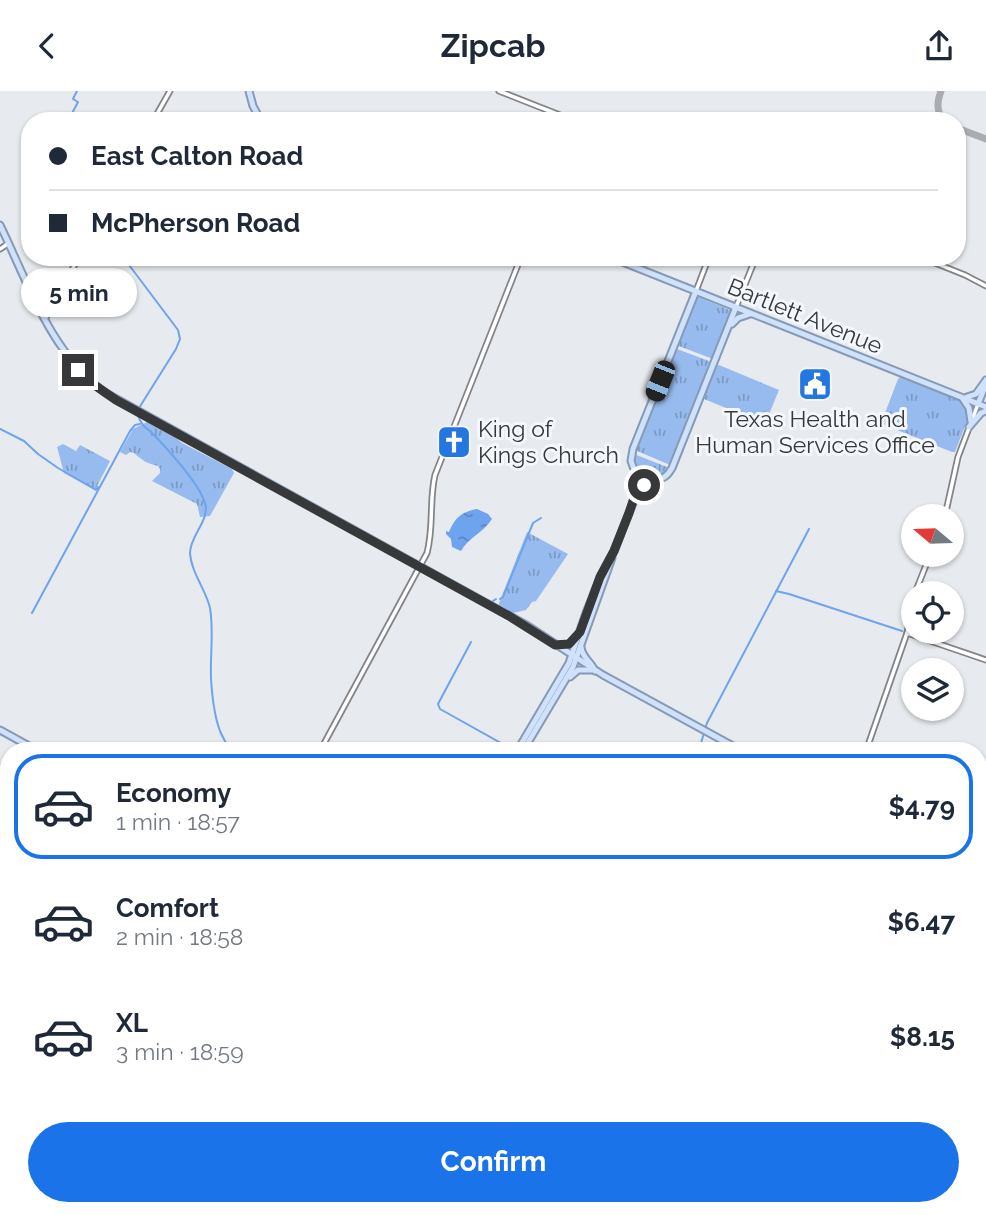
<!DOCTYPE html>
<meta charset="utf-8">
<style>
:root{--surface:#fff;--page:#f6f6f7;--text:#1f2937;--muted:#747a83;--line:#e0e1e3;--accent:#1a73e8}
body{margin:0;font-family:Raleway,sans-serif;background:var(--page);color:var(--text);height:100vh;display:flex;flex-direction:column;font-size:26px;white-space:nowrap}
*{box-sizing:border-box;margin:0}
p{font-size:23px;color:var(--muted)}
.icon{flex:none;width:38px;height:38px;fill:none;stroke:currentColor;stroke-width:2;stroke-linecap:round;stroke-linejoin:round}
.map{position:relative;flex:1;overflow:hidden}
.drawer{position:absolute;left:0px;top:651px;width:987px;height:474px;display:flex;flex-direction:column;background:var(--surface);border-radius:28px 28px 0 0;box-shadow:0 2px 5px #0004}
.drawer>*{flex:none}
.banner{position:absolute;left:21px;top:21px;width:945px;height:154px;border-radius:28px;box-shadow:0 2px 5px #0004;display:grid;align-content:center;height:154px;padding:0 28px;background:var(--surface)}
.needle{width:46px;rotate:289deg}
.fabs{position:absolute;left:901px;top:413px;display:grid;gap:14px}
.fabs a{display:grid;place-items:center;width:63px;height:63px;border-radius:50%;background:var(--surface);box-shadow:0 2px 5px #0004;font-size:35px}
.end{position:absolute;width:32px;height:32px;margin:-16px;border:9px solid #37383a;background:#fff;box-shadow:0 0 0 4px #fff}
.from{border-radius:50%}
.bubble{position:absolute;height:49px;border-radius:24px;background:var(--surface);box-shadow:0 2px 5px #0004;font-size:23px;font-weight:700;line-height:49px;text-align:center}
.car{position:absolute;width:21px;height:42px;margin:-21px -10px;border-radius:9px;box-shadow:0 0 5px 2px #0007;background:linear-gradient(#222 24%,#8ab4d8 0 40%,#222 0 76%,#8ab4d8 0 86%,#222 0)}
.banner b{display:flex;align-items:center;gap:24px;height:66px;font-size:26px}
.banner b+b{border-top:2px solid var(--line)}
.banner i{width:18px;height:18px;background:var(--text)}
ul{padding:12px 0 0;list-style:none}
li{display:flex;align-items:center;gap:21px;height:105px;margin:0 14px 10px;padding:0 14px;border:4px solid transparent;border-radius:28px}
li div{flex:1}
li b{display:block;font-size:26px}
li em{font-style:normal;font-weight:700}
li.current{border-color:var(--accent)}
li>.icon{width:63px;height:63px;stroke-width:1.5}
.primary-button{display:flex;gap:14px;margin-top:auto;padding:14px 28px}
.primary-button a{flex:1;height:80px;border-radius:42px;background:var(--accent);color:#fff;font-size:28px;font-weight:700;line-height:80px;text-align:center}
header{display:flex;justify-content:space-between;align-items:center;height:91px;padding:0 28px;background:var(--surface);font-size:32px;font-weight:700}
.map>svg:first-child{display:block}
</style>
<header><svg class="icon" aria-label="back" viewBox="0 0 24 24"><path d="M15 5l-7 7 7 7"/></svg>Zipcab<svg class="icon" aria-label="share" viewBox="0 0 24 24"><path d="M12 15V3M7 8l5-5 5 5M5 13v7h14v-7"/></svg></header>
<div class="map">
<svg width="986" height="1124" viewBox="0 0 986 1124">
<defs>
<pattern id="grass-tufts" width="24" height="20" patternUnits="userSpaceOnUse" patternTransform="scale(1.75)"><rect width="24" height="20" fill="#97bbee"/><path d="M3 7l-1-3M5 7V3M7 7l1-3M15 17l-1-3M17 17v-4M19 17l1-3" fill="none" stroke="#7c99c2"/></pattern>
<pattern id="water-ripples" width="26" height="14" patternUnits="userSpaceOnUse" patternTransform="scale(1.75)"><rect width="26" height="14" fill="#6ea3ee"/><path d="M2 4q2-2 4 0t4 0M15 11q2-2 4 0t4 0" fill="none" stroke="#5b86c2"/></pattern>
</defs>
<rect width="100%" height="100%" fill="#e7eaee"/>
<!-- grass -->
<g fill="url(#grass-tufts)">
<polygon points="696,205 732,220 713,268 676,254"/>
<polygon points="675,258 677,258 709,270 711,275 672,372 670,374 635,359"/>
<polygon points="719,274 779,299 765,333 704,308 703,306 714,276"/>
<polygon points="901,285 964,311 969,325 955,361 952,361 882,333 882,330 898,288"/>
<path d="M147,331L176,347L182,352L232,378L234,382L210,425L200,426L197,413L152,390L160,382V378L158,375C146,372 143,370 134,362L130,361L126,364L120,361L133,338Z"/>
<polygon points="63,353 76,360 80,354 110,370 95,399 64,382 57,356"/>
<path d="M634,363L667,376L669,378C651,396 632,389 634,363Z"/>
<polygon points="527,441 568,463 536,510 532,511 526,519 513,522 499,514 499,512"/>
</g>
<!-- water -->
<path fill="url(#water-ripples)" d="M477,418L488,423L492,428C484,441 468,447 461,460L452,456L451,448L446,443V440L449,441C455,427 461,421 477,418Z"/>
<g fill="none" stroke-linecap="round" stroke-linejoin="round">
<!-- stream -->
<g stroke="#6ea3ee" stroke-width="2">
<polyline points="68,30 78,11 73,8 77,0"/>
<polyline points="30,96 28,99 30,100"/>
<polyline points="123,166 178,239 180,248 176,258 139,317"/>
<path d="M138,323C140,335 149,338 157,347C170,361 200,394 205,412C210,430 190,444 190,462C191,481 206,499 210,517C214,540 210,564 211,587C212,605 214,624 220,640C223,647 227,653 229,660"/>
<polyline points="0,338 24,350 38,363 58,377 96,399 98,396"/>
<polyline points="776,500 789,503 902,540"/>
<polyline points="500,508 503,506 533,432 541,427"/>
<polyline points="493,510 496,508"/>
<polyline points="32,522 130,340 135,334 140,333"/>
<polyline points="471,551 438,613 440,618 515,660"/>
<polyline points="697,660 701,652 707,632 809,438"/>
<polyline points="0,1072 9,1076"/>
<polyline points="64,1124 66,1120"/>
<polyline points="446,1124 450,1116"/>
</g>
<!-- taxiway -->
<g stroke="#aaacb0" stroke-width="7">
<path d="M941,0C937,11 936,20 944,30"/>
<polyline points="957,37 986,48"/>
</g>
<!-- minor casing -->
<g stroke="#828489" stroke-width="7">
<g id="minor">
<polyline points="499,0 575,30"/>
<polyline points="153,30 170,0"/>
<polyline points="0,158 9,152"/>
<polyline points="920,166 965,184 986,195"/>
<polyline points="696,200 709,166"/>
<polyline points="736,216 756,166"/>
<polyline points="45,228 79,166"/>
<polyline points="945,425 958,366 978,313"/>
<polyline points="915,502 930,464"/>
<polyline points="907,542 986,569"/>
<path d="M320,660L427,462C434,436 429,409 435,384L521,166"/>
<polyline points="866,660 907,542 914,506"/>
<polyline points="978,877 986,880"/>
<polyline points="653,1116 674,1124"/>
<polyline points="69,1124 74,1116"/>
<polyline points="573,1124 576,1116"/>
<polyline points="705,1124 708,1116"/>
</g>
</g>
<!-- major casing -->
<g stroke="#869ab6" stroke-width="9">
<g id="major">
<polyline points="249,0 253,15 261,30"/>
<path d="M0,134C28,192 51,262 104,301L528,535L603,584L742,660"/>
<polyline points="610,166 986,316"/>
<polyline points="732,233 738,227 750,223"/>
<polyline points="967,306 976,303 986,289"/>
<polyline points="963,308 969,317 971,331"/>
<polyline points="978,313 986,293"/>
<polyline points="969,336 981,322 986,320"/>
<path d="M637,402C638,401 645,394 646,393C658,387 664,391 672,377L736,216"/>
<polyline points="557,554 568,554 576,546"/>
<path d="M581,556C582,567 591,570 595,580"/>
<polyline points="570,586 578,579 592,579"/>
<polyline points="0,639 38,660"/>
<polyline points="517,660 569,572 586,522 600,487 614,460 637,402 638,389 631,370 633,358 696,200"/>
<polyline points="523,660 573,576 612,467"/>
<polyline points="978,744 986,747"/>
<polyline points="978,842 986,819"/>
<polyline points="978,1097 986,1100"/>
<polyline points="256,1124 260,1116"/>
<polyline points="881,1124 883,1116"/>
</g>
</g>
<!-- minor -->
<use href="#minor" stroke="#fff" stroke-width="3.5"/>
<!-- major -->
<use href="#major" stroke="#d0e2fb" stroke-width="5"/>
</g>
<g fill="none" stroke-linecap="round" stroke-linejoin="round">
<!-- route -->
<polyline stroke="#37383a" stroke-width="9" points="78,279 96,295 116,309 509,525 555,554 569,553 580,541 600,486 614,460 629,422 640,389 644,390 644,394"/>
</g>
<!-- icons -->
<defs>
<g id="civic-square" transform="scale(1.75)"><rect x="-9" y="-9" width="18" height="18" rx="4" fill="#2476e1" stroke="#f4f7fc"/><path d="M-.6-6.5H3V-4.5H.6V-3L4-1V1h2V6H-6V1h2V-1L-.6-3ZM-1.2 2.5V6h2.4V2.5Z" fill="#fff"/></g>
<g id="church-square" transform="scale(1.75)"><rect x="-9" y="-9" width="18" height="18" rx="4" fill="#2476e1" stroke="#f4f7fc"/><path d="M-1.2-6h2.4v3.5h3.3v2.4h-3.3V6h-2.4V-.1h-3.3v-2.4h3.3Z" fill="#fff"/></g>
</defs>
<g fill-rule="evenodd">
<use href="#civic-square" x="815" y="293"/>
<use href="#church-square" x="454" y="351"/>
</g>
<g text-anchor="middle" stroke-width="6" stroke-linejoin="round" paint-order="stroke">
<!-- street labels -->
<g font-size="23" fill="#37383a" stroke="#f4f7fc">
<text transform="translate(805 225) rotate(22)" y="8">Bartlett Avenue</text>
</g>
<!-- poi labels -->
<g font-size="23" fill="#37383a" stroke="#f4f7fc">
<text x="815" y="336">Texas Health and<tspan x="815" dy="26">Human Services Office</tspan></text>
<text x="478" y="346" text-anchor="start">King of<tspan x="478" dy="26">Kings Church</tspan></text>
</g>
</g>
</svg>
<div class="fabs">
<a><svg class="needle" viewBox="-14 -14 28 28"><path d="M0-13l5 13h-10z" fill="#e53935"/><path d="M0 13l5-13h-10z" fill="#747a83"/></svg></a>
<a><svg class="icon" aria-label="locate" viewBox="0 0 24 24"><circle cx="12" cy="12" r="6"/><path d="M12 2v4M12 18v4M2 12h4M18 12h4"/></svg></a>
<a><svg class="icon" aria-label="layers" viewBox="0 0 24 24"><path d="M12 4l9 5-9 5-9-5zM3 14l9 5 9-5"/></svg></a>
</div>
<i class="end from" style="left:644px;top:394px"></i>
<i class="end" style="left:78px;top:279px"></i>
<div class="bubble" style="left:21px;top:177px;width:116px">5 min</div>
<i class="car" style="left:660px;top:290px;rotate:202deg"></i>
<div class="banner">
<b><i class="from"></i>East Calton Road</b>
<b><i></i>McPherson Road</b>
</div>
<section class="drawer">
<ul>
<li class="current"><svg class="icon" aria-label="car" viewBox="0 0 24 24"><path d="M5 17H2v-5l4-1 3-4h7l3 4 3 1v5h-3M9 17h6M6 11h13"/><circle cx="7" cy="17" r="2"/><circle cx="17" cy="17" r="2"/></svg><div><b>Economy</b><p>1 min · 18:57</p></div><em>$4.79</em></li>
<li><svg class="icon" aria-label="car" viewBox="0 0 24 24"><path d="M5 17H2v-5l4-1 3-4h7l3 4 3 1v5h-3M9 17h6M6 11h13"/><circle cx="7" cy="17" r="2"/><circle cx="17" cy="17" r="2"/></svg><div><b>Comfort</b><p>2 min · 18:58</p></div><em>$6.47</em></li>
<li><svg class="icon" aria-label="car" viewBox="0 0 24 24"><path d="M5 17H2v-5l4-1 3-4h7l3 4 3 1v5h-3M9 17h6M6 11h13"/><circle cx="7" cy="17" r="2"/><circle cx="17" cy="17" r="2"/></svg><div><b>XL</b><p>3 min · 18:59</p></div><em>$8.15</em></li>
</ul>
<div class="primary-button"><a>Confirm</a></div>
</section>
</div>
